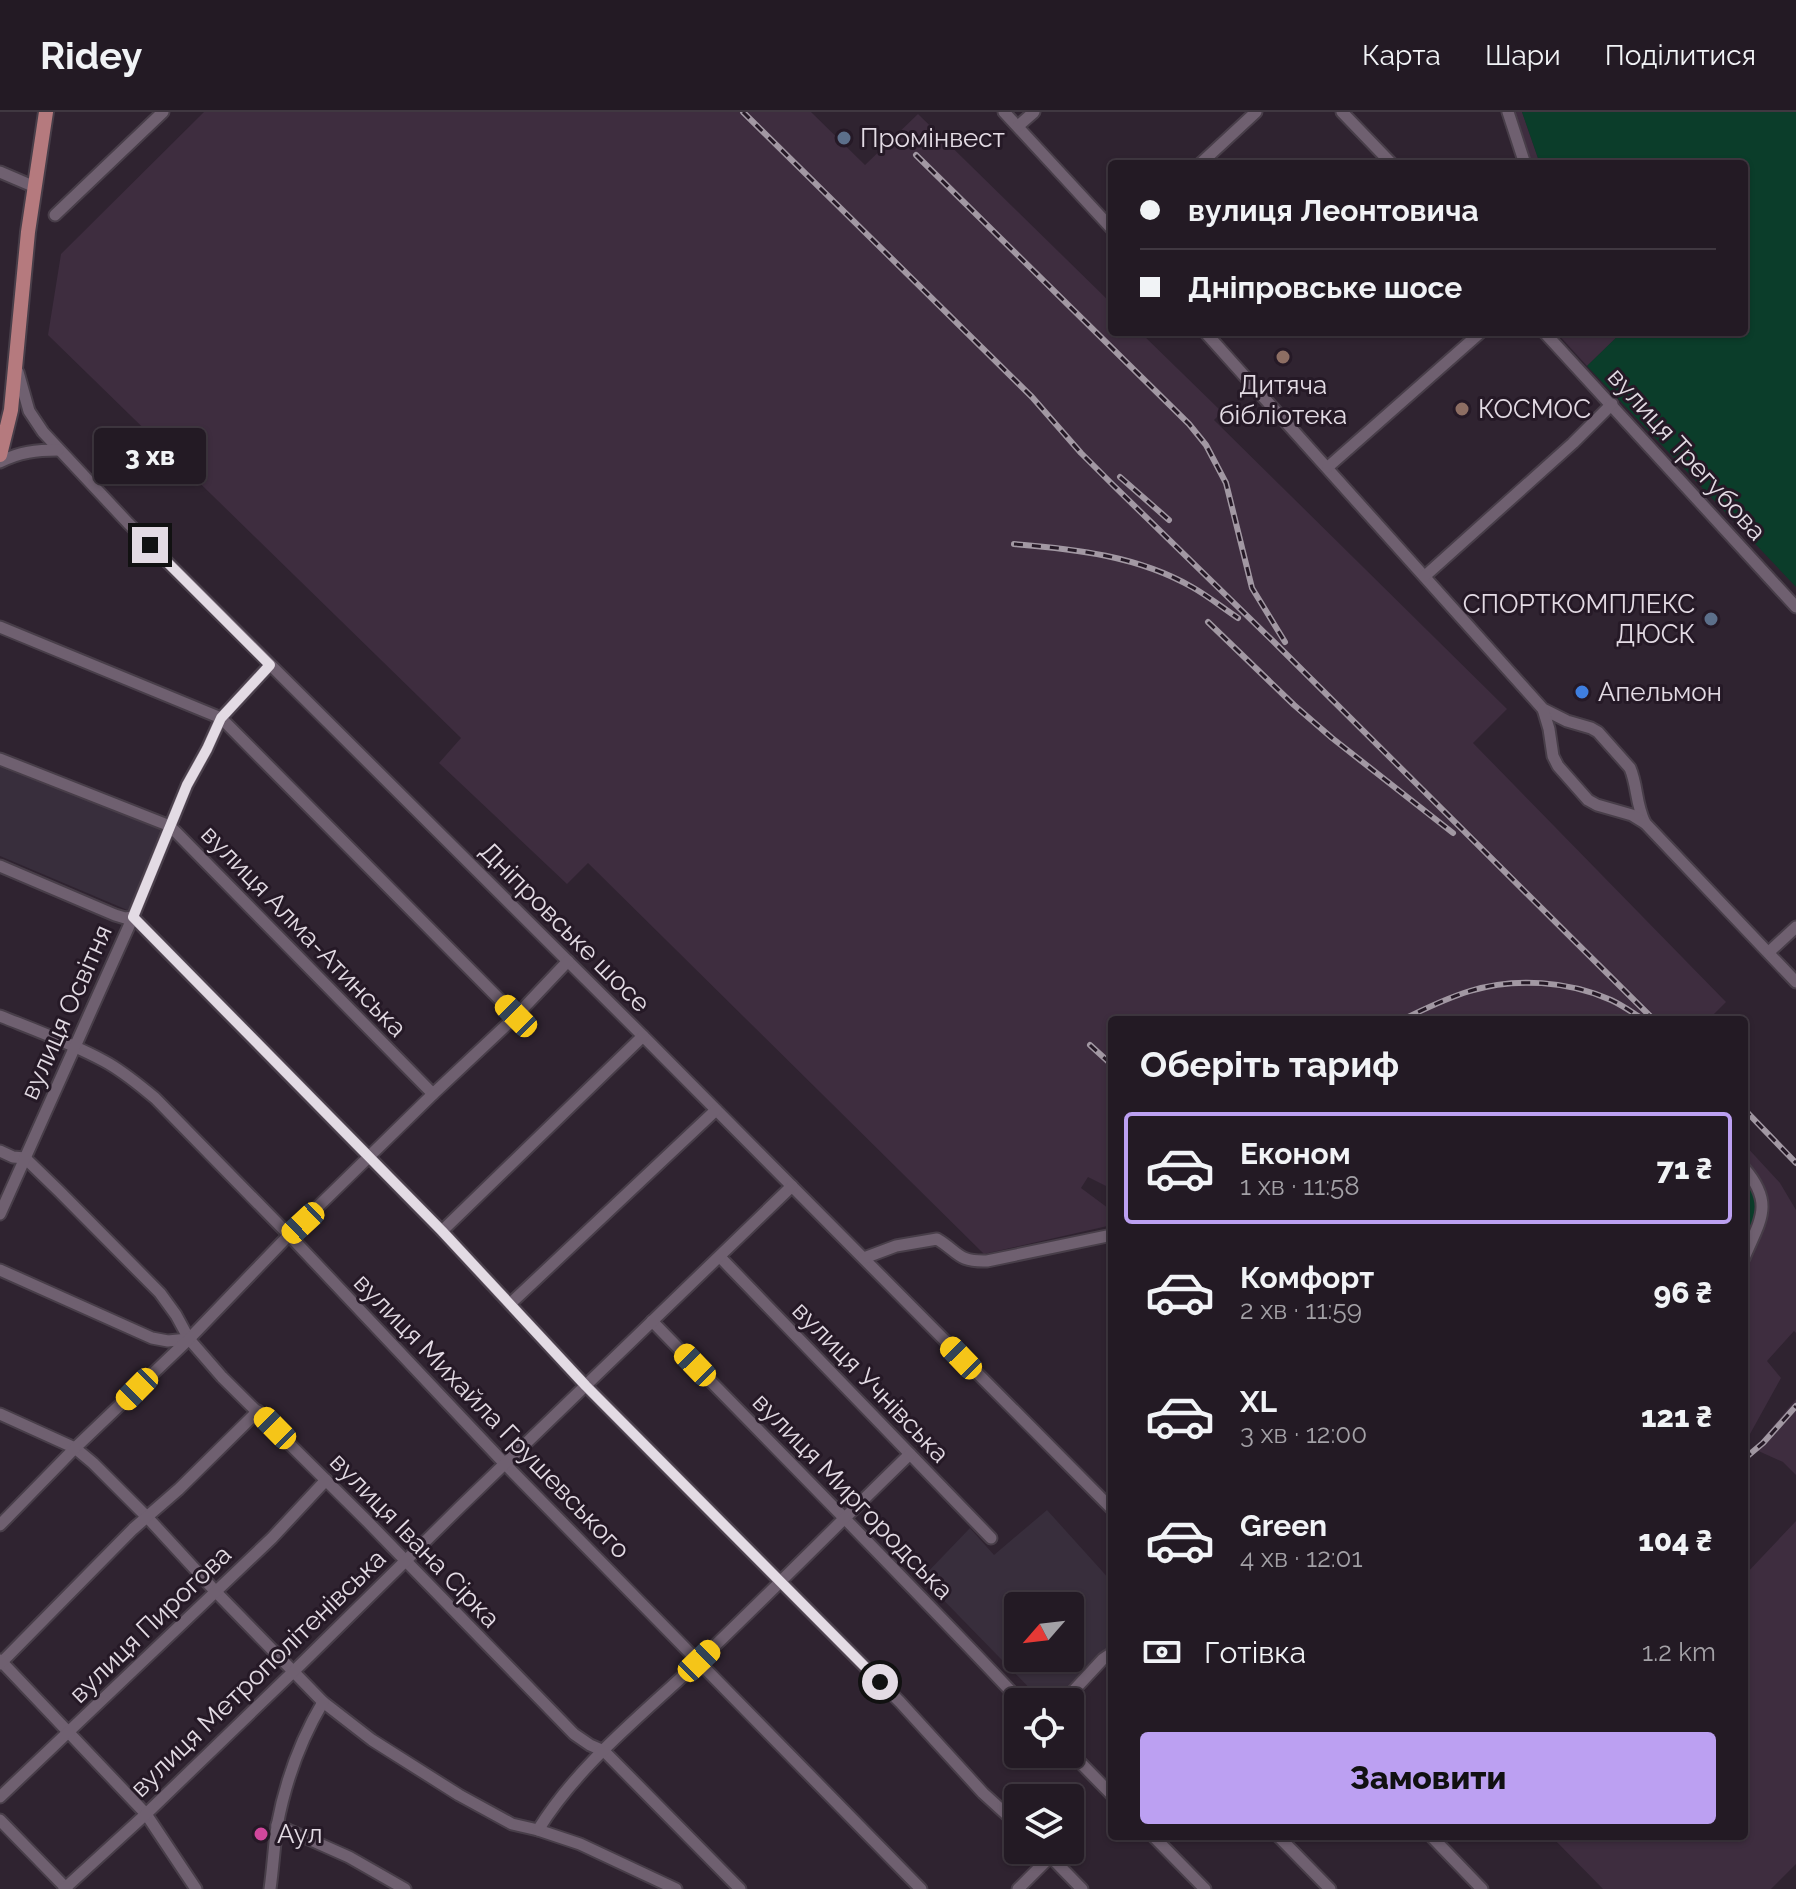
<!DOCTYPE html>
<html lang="uk">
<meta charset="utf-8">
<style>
:root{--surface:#231a24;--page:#2f2731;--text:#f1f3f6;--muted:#a3a1a6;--line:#403841;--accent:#bca0f2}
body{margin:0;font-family:Raleway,sans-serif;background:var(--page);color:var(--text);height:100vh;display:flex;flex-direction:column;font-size:30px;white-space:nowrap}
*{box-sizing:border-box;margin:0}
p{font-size:26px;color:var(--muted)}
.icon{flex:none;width:44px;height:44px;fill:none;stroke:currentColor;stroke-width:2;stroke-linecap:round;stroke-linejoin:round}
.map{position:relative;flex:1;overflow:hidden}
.side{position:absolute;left:1108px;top:904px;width:640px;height:824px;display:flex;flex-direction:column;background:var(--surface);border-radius:8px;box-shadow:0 2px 6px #0004,0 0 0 2px var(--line)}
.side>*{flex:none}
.banner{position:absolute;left:1108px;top:48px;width:640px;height:176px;border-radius:8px;box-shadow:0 2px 6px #0004,0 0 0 2px var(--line);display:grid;align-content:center;height:176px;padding:0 32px;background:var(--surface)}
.needle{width:52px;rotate:242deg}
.fabs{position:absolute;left:1004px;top:1480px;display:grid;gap:16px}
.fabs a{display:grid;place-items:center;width:80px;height:80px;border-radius:8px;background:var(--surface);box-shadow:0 2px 6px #0004,0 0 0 2px var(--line);font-size:40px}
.end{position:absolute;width:36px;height:36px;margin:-18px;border:10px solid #e3dbe4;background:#111;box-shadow:0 0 0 4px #111}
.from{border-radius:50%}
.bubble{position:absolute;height:56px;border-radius:8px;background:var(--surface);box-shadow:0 2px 6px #0004,0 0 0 2px var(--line);font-size:26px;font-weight:800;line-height:56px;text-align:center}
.car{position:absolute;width:24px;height:48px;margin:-24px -12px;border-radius:10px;box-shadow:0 0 6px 2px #0007;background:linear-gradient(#f5c518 24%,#345 0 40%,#f5c518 0 76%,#345 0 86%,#f5c518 0)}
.banner b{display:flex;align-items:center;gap:28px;height:76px;font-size:30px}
.banner b+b{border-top:2px solid var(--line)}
.banner i{width:20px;height:20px;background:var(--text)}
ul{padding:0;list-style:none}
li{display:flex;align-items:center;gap:24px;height:112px;margin:0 16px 12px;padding:0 16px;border:4px solid transparent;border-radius:8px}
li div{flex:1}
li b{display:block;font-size:30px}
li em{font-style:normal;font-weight:800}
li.current{border-color:var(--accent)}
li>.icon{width:72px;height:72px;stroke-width:1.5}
h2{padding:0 32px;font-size:36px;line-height:96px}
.pay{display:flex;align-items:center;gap:20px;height:88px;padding:0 32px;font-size:30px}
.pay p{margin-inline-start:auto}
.button{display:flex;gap:16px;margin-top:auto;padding:16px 32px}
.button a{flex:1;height:92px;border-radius:8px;background:var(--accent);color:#111;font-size:32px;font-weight:800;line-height:92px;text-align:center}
header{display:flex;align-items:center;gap:48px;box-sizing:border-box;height:112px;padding:0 40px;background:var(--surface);border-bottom:2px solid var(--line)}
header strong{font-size:38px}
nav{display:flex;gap:44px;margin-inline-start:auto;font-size:28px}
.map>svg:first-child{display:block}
</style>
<header>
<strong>Ridey</strong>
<nav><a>Карта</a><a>Шари</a><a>Поділитися</a></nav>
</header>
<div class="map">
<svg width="1796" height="1777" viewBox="0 0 1796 1777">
<rect width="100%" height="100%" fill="#2f2330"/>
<!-- built -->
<g fill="#3e2d3f">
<polygon points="204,0 811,0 865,53 918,2 1112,192 1112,220 1140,220 1222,300 1214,308 1507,597 1473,631 1726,890 1708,908 1112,908 1112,1077 1088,1065 1081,1076 1112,1099 1112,1113 984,1142 588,751 567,772 439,651 461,626 48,223 61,142"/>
<polygon points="1510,0 1522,0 1540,52 1528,52"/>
<polygon points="1556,220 1622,220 1587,254"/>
<polygon points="1744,1032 1780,1071 1796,1098 1796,1221 1794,1219 1767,1249 1781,1266 1745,1331 1744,1099 1747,1103 1751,1119 1754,1077 1744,1066"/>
<polygon points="1796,1287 1796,1363 1783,1350 1754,1337"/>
<polygon points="1796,1409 1796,1752 1771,1777 1603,1777 1551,1724 1744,1724 1744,1464"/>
</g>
<!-- education -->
<g fill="#382e3c" fill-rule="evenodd">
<polygon points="0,651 164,718 132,800 0,744"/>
<path d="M1047,1398L1112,1470V1534L1058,1590H1043L922,1466L970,1416L994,1443ZM1018,1494H1070V1546H1018Z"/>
</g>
<!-- green -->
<g fill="#0b3d2a">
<polygon points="1522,0 1796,0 1796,475 1587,254 1622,220 1744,220 1744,52 1540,52"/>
<path d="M1744,1066C1761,1086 1757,1097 1752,1121L1747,1103L1744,1099Z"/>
</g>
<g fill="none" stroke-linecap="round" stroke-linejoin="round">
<!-- minor casing -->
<g stroke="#483e49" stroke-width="15">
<g id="minor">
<polyline points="1004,0 1112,117"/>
<polyline points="1342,0 1392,52"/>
<polyline points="1508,0 1525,52"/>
<polyline points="1018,14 1034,0"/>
<polyline points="1200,52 1256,0"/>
<polyline points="0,60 35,75"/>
<polyline points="55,103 163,0"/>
<path d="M1205,220L1543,597L1567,609L1591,616L1598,620L1630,656C1638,675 1635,690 1645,711"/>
<polyline points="1544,220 1796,495"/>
<polyline points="18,260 29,299 43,320 128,411 643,924 1112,1397"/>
<path d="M0,350C19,340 37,338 58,338"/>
<polyline points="1328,355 1481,220"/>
<polyline points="1425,464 1573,331 1612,292"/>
<polyline points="0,515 221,606 516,904"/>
<polyline points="1543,597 1549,617 1553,644 1558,654 1588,688 1597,693 1632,703 1645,711 1796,870"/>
<polyline points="0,647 170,714 433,982"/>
<polyline points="0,754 115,803 125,806 133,805 442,1119 586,1274 900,1590 983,1681 1018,1713"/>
<polyline points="1769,840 1796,815"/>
<path d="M0,904C35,918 71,931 104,949C123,959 139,973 155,986L289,1123L505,1352L921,1777"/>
<polyline points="0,1039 13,1045 25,1046 59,1079 160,1181 176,1203 189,1227 222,1265 366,1408 574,1622 590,1633 604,1639 740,1777"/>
<path d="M1744,1056C1775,1092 1760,1108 1744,1146"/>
<polyline points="0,1102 133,805 187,673 207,637 221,606 270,553"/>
<polyline points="442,1119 643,924"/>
<polyline points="720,1145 991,1426"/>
<path d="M864,1146L896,1134L937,1127C959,1140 957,1150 987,1149L1112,1123"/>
<polyline points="0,1158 152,1226 168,1229 188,1227"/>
<polyline points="510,1192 716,998"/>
<path d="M652,1209C775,1336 900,1461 1021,1590"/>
<polyline points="0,1302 75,1336 93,1351 148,1406 216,1480 323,1590 372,1628 459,1683 512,1712 538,1718 580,1732 676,1777"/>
<polyline points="0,1413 75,1336 189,1227 289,1123 433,982 516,904 568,849"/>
<polyline points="0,1548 146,1702 196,1777"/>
<polyline points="0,1552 133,1417 179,1377 258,1299"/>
<polyline points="1063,1590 1103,1547 1112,1541"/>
<polyline points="1070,1640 1112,1683"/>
<polyline points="0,1685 272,1426 326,1368"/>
<polyline points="0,1708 67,1777"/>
<polyline points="277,1713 349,1745 405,1777"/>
<path d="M538,1718C578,1653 642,1603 697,1551C769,1482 839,1411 910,1342"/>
<polyline points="1153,1724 1205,1777"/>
<polyline points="1278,1724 1330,1777"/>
<polyline points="1431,1724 1482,1777"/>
<polyline points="1044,1738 1082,1777"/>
<polyline points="64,1777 146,1702 293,1560 459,1396 792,1074"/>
<path d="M270,1777C273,1756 274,1735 277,1714C285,1671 301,1627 323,1590"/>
<polyline points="1018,1777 1051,1744"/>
</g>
</g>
<!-- major casing -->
<g stroke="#483e49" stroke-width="18">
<polyline id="major" points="0,343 11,298 28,120 46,0"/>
</g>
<!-- minor -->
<use href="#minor" stroke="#6f6070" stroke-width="11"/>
<!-- major -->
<use href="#major" stroke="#b57a7e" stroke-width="14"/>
<!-- rail casing -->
<g stroke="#a298a3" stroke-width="6">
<g id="rail">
<polyline points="743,0 1032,285 1081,341 1112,372 1277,533 1654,908"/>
<polyline points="916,43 1189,312 1206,333 1226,371 1252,476 1285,530"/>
<polyline points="1120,365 1169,408"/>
<path d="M1014,432C1075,437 1138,444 1192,475C1208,484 1223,496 1238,506"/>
<polyline points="1208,510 1294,593 1332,626 1453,721"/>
<path d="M1402,908C1424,897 1447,886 1470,879C1515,865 1569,869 1611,888C1622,893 1633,901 1643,907"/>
<polyline points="1090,933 1112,953"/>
<polyline points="1744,997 1796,1051"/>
<polyline points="1744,1347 1763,1331 1796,1294"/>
</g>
</g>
<!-- rail -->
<use href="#rail" stroke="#251926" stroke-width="3" stroke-dasharray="9" stroke-linecap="butt"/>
</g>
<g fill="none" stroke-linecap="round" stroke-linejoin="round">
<!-- route -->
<polyline stroke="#e3dbe4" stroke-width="10" points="150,433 270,553 221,606 207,637 187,673 133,805 442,1119 586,1274 880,1570"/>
</g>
<!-- markers -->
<g fill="#5c6f8a" stroke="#251926" stroke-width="3">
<circle cx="844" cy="26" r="8"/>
<circle cx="1711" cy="507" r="8"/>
</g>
<g fill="#8d6e63" stroke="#251926" stroke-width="3">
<circle cx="1283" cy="245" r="8"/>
<circle cx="1462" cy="297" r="8"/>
</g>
<circle fill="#3f7fe0" stroke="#251926" stroke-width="3" cx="1582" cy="580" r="8"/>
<circle fill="#d1479c" stroke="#251926" stroke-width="3" cx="261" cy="1722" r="8"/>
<g text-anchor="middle" stroke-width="6" stroke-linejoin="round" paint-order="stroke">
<!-- poi labels -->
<g font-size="26" fill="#e3dbe4" stroke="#251926" text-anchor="start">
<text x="860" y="35">Промінвест</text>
<text x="1283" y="282" text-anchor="middle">Дитяча<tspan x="1283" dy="30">бібліотека</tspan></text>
<text x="1478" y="306">КОСМОС</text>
<text x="1695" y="501" text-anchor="end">СПОРТКОМПЛЕКС<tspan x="1695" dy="30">ДЮСК</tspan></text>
<text x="1598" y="589">Апельмон</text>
<text x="277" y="1731">Аул</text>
</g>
<!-- street labels -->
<g font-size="26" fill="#e3dbe4" stroke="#251926">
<text transform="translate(1687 342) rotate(48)" y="9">вулиця Трегубова</text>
<text transform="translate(565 815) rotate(45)" y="9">Дніпровське шосе</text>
<text transform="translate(304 819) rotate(46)" y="9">вулиця Алма-Атинська</text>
<text transform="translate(66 900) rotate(-66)" y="9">вулиця Освітня</text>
<text transform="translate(871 1270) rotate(46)" y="9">вулиця Учнівська</text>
<text transform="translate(492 1304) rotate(46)" y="9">вулиця Михайла Грушевського</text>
<text transform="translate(853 1384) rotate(46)" y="9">вулиця Миргородська</text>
<text transform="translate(415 1428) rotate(46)" y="9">вулиця Івана Сірка</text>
<text transform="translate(150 1512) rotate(-44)" y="9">вулиця Пирогова</text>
<text transform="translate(258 1561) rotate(-44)" y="9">вулиця Метрополітенівська</text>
</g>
</g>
</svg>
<div class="fabs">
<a><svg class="needle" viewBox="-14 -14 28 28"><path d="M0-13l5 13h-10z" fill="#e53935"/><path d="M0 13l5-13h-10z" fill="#a3a1a6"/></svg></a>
<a><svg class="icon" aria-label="locate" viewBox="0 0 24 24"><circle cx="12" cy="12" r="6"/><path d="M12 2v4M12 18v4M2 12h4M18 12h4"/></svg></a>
<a><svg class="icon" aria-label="layers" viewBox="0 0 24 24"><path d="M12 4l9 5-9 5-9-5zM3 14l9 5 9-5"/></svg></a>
</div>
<i class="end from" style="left:880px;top:1570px"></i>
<i class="end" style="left:150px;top:433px"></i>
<div class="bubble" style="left:94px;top:316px;width:112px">3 хв</div>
<i class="car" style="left:516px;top:904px;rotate:315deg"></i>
<i class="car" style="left:303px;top:1111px;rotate:227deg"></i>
<i class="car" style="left:961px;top:1246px;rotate:316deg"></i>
<i class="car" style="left:695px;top:1253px;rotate:316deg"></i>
<i class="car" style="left:137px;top:1277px;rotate:225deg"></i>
<i class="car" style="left:275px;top:1316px;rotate:315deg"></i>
<i class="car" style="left:699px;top:1549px;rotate:46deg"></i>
<div class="banner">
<b><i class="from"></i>вулиця Леонтовича</b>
<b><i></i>Дніпровське шосе</b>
</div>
<section class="side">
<h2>Оберіть тариф</h2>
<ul>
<li class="current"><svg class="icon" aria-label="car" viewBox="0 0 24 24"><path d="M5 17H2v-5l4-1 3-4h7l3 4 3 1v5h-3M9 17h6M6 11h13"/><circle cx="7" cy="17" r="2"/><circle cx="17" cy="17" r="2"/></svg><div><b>Економ</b><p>1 хв · 11:58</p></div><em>71 ₴</em></li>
<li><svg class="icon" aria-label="car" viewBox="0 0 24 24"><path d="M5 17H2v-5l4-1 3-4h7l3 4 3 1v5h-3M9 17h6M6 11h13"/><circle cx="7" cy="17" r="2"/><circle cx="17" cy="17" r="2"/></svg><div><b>Комфорт</b><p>2 хв · 11:59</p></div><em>96 ₴</em></li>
<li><svg class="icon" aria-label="car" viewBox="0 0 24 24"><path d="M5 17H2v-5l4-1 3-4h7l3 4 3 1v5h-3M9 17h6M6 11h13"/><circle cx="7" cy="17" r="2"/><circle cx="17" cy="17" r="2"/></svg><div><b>XL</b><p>3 хв · 12:00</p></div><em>121 ₴</em></li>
<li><svg class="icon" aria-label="car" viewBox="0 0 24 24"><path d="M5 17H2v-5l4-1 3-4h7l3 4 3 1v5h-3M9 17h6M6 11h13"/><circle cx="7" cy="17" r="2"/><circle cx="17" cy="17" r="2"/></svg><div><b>Green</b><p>4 хв · 12:01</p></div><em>104 ₴</em></li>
</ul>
<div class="pay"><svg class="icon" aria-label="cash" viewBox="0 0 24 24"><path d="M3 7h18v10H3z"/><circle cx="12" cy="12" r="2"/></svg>Готівка<p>1.2 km</p></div>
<div class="button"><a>Замовити</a></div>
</section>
</div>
